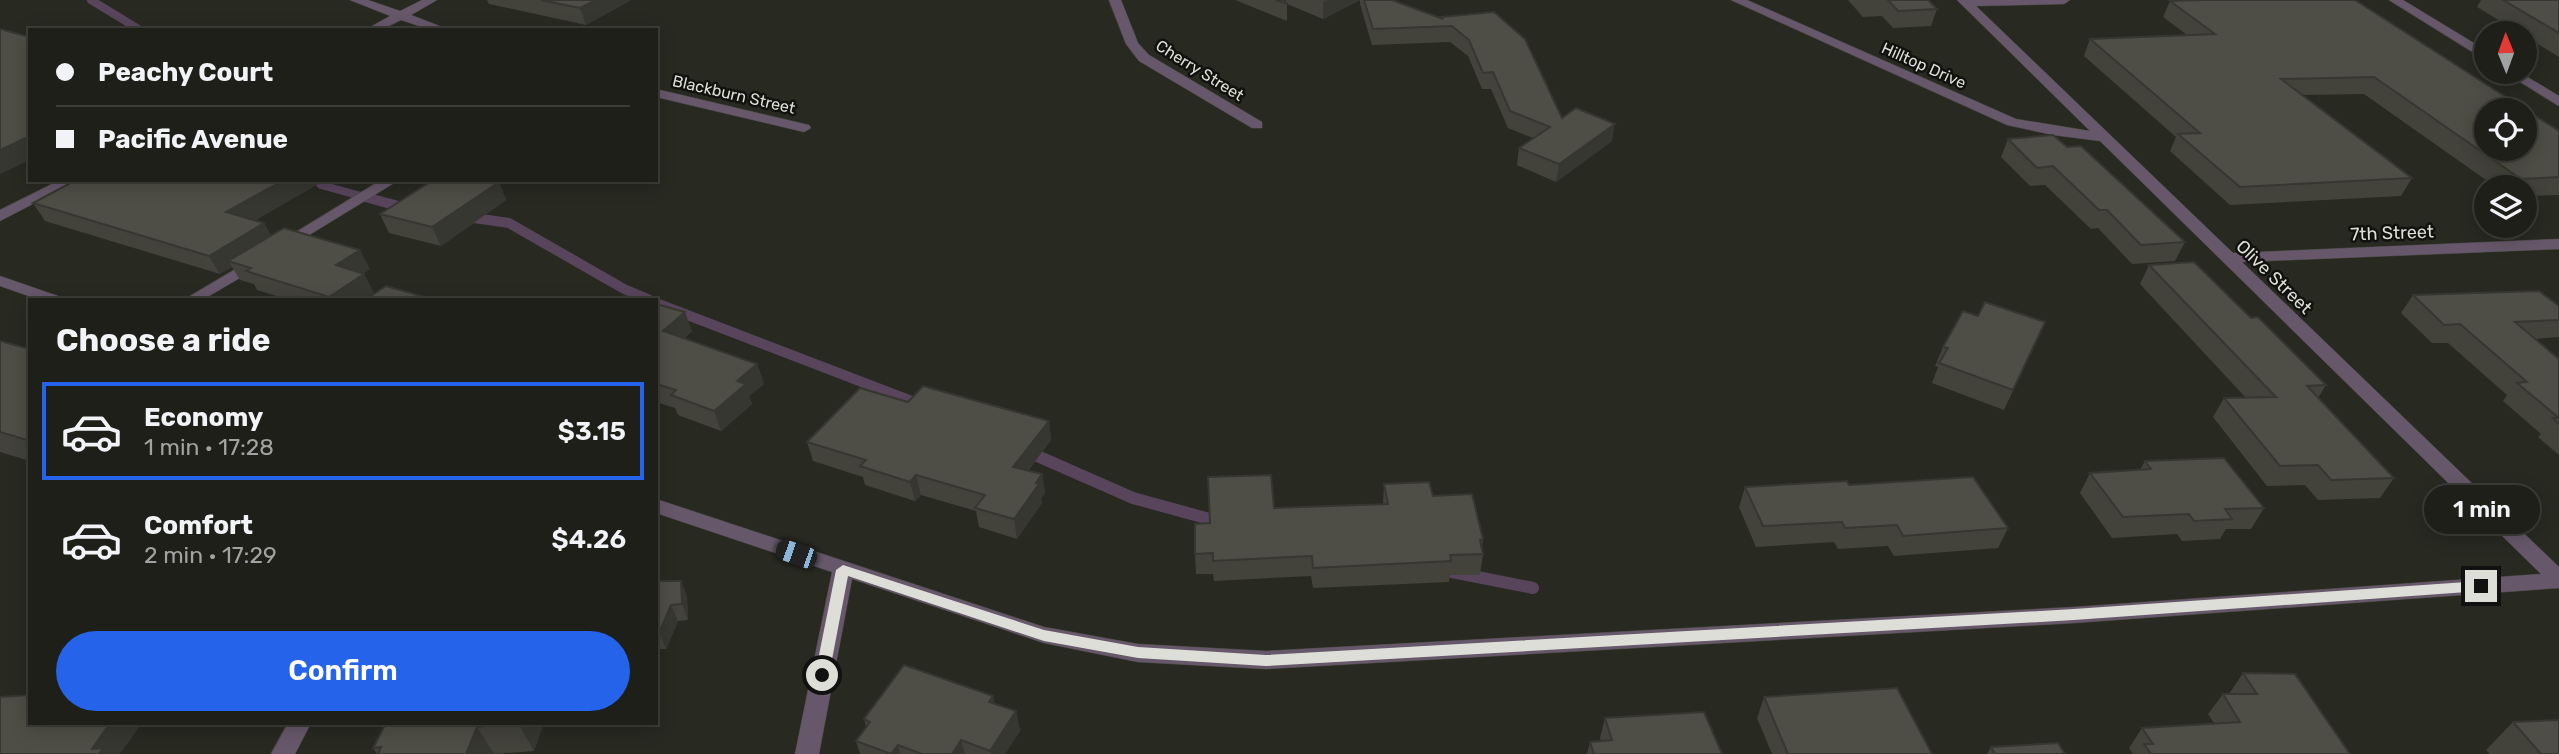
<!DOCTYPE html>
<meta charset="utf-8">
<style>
:root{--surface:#1e1f19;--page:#262722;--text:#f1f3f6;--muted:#a1a2a2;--line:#3c3d38;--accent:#2563eb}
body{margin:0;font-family:Rubik,sans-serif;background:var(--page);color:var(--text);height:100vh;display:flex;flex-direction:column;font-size:26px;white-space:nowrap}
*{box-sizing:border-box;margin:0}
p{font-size:23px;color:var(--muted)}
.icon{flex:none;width:38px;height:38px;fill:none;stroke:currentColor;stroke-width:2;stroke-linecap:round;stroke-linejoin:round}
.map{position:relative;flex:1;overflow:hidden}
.panel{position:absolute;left:28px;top:298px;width:630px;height:427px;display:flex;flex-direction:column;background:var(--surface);border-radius:0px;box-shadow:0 4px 18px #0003,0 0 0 2px var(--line)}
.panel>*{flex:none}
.top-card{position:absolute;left:28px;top:28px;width:630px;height:154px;border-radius:0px;box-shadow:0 4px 18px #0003,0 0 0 2px var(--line);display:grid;align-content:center;height:154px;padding:0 28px;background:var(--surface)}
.needle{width:46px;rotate:359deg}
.controls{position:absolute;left:2474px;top:21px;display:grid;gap:14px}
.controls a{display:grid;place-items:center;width:63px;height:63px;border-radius:50%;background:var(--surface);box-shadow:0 4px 18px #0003,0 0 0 2px var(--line);font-size:35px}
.end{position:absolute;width:32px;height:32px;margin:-16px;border:9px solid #deded9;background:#111;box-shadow:0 0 0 4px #111}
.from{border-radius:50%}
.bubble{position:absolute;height:49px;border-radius:24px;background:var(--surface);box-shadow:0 4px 18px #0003,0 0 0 2px var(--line);font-size:23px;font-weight:600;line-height:49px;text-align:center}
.car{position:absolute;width:21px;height:42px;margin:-21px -10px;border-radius:9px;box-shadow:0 0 5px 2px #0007;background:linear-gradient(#222 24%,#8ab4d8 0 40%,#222 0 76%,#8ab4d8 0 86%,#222 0)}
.top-card b{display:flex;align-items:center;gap:24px;height:66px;font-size:26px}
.top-card b+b{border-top:2px solid var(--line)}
.top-card i{width:18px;height:18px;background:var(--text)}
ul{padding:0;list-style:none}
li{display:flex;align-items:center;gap:21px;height:98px;margin:0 14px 10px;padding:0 14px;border:4px solid transparent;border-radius:0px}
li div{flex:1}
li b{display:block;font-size:26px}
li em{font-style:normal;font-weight:600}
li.active{border-color:var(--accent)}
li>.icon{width:63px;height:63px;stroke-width:1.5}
h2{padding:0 28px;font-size:32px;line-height:84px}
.action{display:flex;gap:14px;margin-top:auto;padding:14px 28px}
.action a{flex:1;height:80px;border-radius:42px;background:var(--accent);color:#fff;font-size:28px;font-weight:600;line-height:80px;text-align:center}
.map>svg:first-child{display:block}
</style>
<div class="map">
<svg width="2559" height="754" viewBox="0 0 2559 754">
<rect width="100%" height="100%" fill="#282921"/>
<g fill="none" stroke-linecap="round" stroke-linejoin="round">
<!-- stream-far2 -->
<g stroke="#58455c" stroke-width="8">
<polyline points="91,0 140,30"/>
<polyline points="316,180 321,185 372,199"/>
</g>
<!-- stream-far1 -->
<g stroke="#58455c" stroke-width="10">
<polyline points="365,197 406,208"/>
<polyline points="467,217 509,223 624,289 648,299"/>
<polyline points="656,303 922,405"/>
</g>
<!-- stream -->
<g stroke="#58455c" stroke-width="12">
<polyline points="1026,451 1133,498 1224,523"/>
<polyline points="1452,572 1533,588"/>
</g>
<!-- minor casing -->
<g stroke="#45463e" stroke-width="1">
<g id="minor">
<polygon points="350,0 368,0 400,11 422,0 437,0 411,15 450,30 431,30 401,20 381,30 365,30 390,16"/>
<polygon points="1109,0 1121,0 1138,43 1149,55 1262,122 1262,128 1252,128 1139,61 1126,44"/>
<polygon points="1731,0 1747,0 2016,119 2090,131 1957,0 2070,0 2064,4 1976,6 2233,253 2559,239 2559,249 2242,262 2559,567 2559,588 2074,623 1266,669 1138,662 1044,643 852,579 819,754 795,754 832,572 656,513 656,499 1044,627 1138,644 1266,651 2074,607 2541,574 2100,141 2053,135 2007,125"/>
<polygon points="2389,0 2403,0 2487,51 2487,61"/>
<polygon points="2504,72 2519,72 2559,96 2559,106"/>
<polygon points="656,89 809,125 811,128 804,132 656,97"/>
<polygon points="60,180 79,180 0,221 0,210"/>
<polygon points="381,180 399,180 288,248 278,248 275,245"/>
<polygon points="256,257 262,259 264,262 262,265 204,299 185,299"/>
<polygon points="0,276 58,296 60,299 37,299 0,286"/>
<polygon points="288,723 311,723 295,754 271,754"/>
</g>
</g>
<!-- minor -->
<use href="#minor" fill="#66586a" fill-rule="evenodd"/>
</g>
<!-- wall -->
<g fill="#43433c">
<polygon points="487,0 631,0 586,25 489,4"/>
<polygon points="1235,0 1284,0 1286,3 1286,0 1392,0 1441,18 1441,17 1562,118 1612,141 1556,182 1517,165 1519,148 1533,138 1508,128 1491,89 1482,89 1468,56 1450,42 1372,45 1360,4 1360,0 1323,19 1287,4 1287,21"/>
<polygon points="1848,0 1928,0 1937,9 1931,26 1893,28 1882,16 1863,17"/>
<polygon points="2481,0 2559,0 2559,57 2525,36 2525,33 2520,33 2477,7"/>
<polygon points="2170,1 2559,131 2559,195 2525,196 2525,187 2496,187 2364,94 2303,95 2412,178 2401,196 2230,205 2170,151 2176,137 2084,56 2090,39 2187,35 2163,17"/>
<polygon points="2008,139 2067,147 2185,242 2175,261 2132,264 2098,228 2091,229 2045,185 2030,186 2001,157"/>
<polygon points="325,180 255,220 264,223 271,236 370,269 363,273 374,293 364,299 286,299 257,290 254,284 240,280 232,267 220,274 45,221 33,203"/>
<polygon points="499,182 506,200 441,246 389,233 380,214"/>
<polygon points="2149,265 2251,318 2326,385 2318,398 2394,478 2380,498 2318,500 2305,485 2267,486 2213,417 2224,398 2246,398 2140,284"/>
<polygon points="2413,295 2559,306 2559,337 2535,339 2559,359 2559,455 2538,437 2541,434 2503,401 2507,395 2448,343 2432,343 2401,313"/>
<polygon points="656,304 692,331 684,339 757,364 764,384 749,396 752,404 721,431 678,415 675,408 656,402"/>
<polygon points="0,341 30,349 30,461 0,452"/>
<polygon points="2036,341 2004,410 1932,383 1938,367 1935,366 1943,347"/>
<polygon points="908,402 1049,421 1051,440 1028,471 1042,474 1045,493 1041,499 1042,503 1017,539 979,527 976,511 921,495 915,501 865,485 863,477 813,461 807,442"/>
<polygon points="2145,461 2264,508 2251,529 2226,529 2220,539 2182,541 2177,534 2112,538 2080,493 2090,473 2140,470"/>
<polygon points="1384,484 1433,496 1483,539 1482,550 1483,554 1480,575 1450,575 1449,582 1313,588 1311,576 1214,581 1213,574 1196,574 1195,554 1210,523 1274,508 1383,504"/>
<polygon points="1849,485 2008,528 1998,548 1894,556 1888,546 1838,549 1834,542 1756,547 1739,507 1745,487"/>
<polygon points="656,581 681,581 687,597 688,620 678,621 666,649 656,649"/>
<polygon points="2243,673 2350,754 2133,754 2129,748 2142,728 2214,723 2208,714 2223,694 2229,694"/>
<polygon points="1764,697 1932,754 1772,754 1757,718"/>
<polygon points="995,704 1016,711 1020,731 1005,754 860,754 856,741 866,727 864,719"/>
<polygon points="1605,718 1722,754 1587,754 1590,742 1601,741 1600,738"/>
<polygon points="2513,722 2559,754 2490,754 2486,750"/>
<polygon points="386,723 544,723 534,751 494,754 377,754 373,748"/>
<polygon points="1991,747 2065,754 1987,754"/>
</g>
<!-- shaded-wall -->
<g fill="#373731">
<polygon points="596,0 631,0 586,25 580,8"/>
<polygon points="1328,0 1360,0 1323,19 1323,2"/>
<polygon points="1615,124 1612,141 1556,182 1559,164"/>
<polygon points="30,136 30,160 0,174 0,150"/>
<polygon points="284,180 325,180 237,231 226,212"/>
<polygon points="499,182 506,200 441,246 432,227"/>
<polygon points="264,223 275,241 228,261 232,267 220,274 209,256"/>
<polygon points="360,250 370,269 346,284 336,265"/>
<polygon points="364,274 374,293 364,299 330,299 329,297"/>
<polygon points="685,312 692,331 670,351 663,331"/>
<polygon points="757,364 764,384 749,396 752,404 721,431 714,411 737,381"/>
<polygon points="1049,421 1051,440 1016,486 1013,467"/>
<polygon points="1042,474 1045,493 1041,499 1042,503 1017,539 1014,519"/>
<polygon points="916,475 921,495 915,501 910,482"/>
<polygon points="681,581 687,597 688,620 682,604"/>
<polygon points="671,605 678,621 666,649 659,633"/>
<polygon points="993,696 998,716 989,702"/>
<polygon points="1016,711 1020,731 1005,754 991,754 990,751"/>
<polygon points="110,723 142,723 120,754 96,754 92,749"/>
<polygon points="518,723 544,723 534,751"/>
<polygon points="477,727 494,754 466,754"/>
<polygon points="961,740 965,754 952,754"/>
<polygon points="898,745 900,754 892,754"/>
</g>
<!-- building -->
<g fill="#4e4e46" stroke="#373731" stroke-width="2" fill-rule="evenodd">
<polygon points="541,0 596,0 580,8"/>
<polygon points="1276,0 1284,0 1287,4"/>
<polygon points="1364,0 1392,0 1443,19 1441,17 1494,12 1525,39 1562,118 1576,108 1615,124 1559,164 1519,148 1550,127 1510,111 1493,72 1483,73 1469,40 1452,26 1373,29"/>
<polygon points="1888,0 1928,0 1937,9 1898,11"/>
<path d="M2202,0H2355L2559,131V177L2521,179L2374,77L2281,79L2412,178L2240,187L2178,134L2200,133L2090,39L2215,34L2170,1ZM2487,110H2525V149H2487Z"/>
<polygon points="2503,0 2559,0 2559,33"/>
<polygon points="0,29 30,37 30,136 0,150"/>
<polygon points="2053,135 2067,147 2081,146 2185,242 2141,245 2107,210 2099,210 2053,166 2037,168 2008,139"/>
<polygon points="76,180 284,180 226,212 264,223 209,256 33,203"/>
<polygon points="433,180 491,180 499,182 432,227 380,214"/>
<polygon points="284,228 360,250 336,265 364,274 329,297 246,271 251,268 228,261"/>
<polygon points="2194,262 2251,318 2258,317 2326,385 2307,386 2394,478 2331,480 2318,465 2280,466 2224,398 2276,397 2149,265"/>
<polygon points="386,286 432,299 366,299"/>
<polygon points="2539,291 2559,306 2559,320 2515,322 2559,359 2559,424 2553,418 2559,418 2517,383 2527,382 2460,324 2444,325 2413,295"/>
<polygon points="623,296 636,299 618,299"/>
<polygon points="1985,302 2045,322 2013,390 1939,363 1948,348 1943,347 1963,311 1978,316"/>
<polygon points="656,304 685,312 663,331 757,364 737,381 746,384 714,411 671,395 676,390 656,384"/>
<polygon points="0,341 30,349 30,441 0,432"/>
<polygon points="923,386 1049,421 1013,467 1042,474 1036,483 1039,484 1014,519 975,508 985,495 916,475 910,482 860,466 866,460 807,442 860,388 908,402"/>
<polygon points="2224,458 2264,508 2225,509 2232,519 2194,521 2189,514 2123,517 2090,473 2151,469 2145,461"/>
<polygon points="1271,475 1274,508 1388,504 1384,484 1429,482 1433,496 1472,494 1483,539 1480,540 1483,554 1450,555 1451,561 1313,568 1312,556 1213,561 1213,553 1195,554 1195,524 1210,523 1208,477"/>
<polygon points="1973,477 2008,528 1903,536 1897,525 1845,528 1842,522 1763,526 1745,487 1847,481 1849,485"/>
<polygon points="656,581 681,581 682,604 671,605 659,633 656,633"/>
<polygon points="904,665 993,696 989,702 1016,711 990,751 961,740 952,754 922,754 898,745 891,754 856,741 870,722 864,719"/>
<polygon points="2243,673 2295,674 2350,754 2151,754 2144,744 2153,744 2142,728 2240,722 2223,694 2257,694"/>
<polygon points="1897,688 1932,754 1788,754 1764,697"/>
<polygon points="30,695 30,723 110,723 92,749 103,748 99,754 0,754 0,697"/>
<polygon points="1704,712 1722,754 1594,754 1590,742 1612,740 1605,718"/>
<polygon points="2559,720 2559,754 2541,754 2513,722"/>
<polygon points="386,723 518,723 477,727 466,754 378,754 381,747 373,748"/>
<polygon points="2058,743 2065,754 1995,754 1991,747"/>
</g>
<!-- route -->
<polygon fill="#deded9" points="843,565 1044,630 1138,647 1266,655 2074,609 2481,581 2488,586 2481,591 2074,620 1266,666 1138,658 1044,641 848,576 829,675 822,681 815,675 836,570"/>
<g text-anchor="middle" stroke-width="5" stroke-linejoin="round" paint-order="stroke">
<!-- far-street labels -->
<g font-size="16" fill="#deded9" stroke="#11110e">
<text transform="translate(1924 65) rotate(24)" y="6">Hilltop Drive</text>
<text transform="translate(1200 70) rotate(32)" y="6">Cherry Street</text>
<text transform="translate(734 94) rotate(13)" y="6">Blackburn Street</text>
</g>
<!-- street labels -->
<g font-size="18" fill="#deded9" stroke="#11110e">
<text transform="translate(2392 233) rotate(-2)" y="6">7th Street</text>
<text transform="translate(2274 277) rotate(44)" y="6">Olive Street</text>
</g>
</g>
</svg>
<div class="controls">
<a><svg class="needle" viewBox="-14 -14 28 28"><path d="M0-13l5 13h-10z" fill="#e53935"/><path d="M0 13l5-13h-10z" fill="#a1a2a2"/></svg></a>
<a><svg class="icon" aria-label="locate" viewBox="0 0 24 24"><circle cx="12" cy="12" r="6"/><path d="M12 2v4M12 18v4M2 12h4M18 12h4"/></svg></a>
<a><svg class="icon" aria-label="layers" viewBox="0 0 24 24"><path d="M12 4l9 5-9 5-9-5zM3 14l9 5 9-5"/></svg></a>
</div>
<i class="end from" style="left:822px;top:675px"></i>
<i class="end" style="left:2481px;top:586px"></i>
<div class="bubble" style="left:2424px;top:485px;width:116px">1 min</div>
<i class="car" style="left:796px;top:554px;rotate:289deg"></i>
<div class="top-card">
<b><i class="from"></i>Peachy Court</b>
<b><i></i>Pacific Avenue</b>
</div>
<section class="panel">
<h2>Choose a ride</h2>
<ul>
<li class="active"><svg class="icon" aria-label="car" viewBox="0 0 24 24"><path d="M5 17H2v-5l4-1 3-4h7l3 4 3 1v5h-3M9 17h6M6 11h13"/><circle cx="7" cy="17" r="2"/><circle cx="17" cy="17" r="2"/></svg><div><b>Economy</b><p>1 min · 17:28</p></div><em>$3.15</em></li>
<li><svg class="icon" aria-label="car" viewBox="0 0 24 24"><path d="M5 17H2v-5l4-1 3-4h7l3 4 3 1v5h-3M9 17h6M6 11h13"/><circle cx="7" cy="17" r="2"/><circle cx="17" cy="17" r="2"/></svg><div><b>Comfort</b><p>2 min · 17:29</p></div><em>$4.26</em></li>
</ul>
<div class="action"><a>Confirm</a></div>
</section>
</div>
